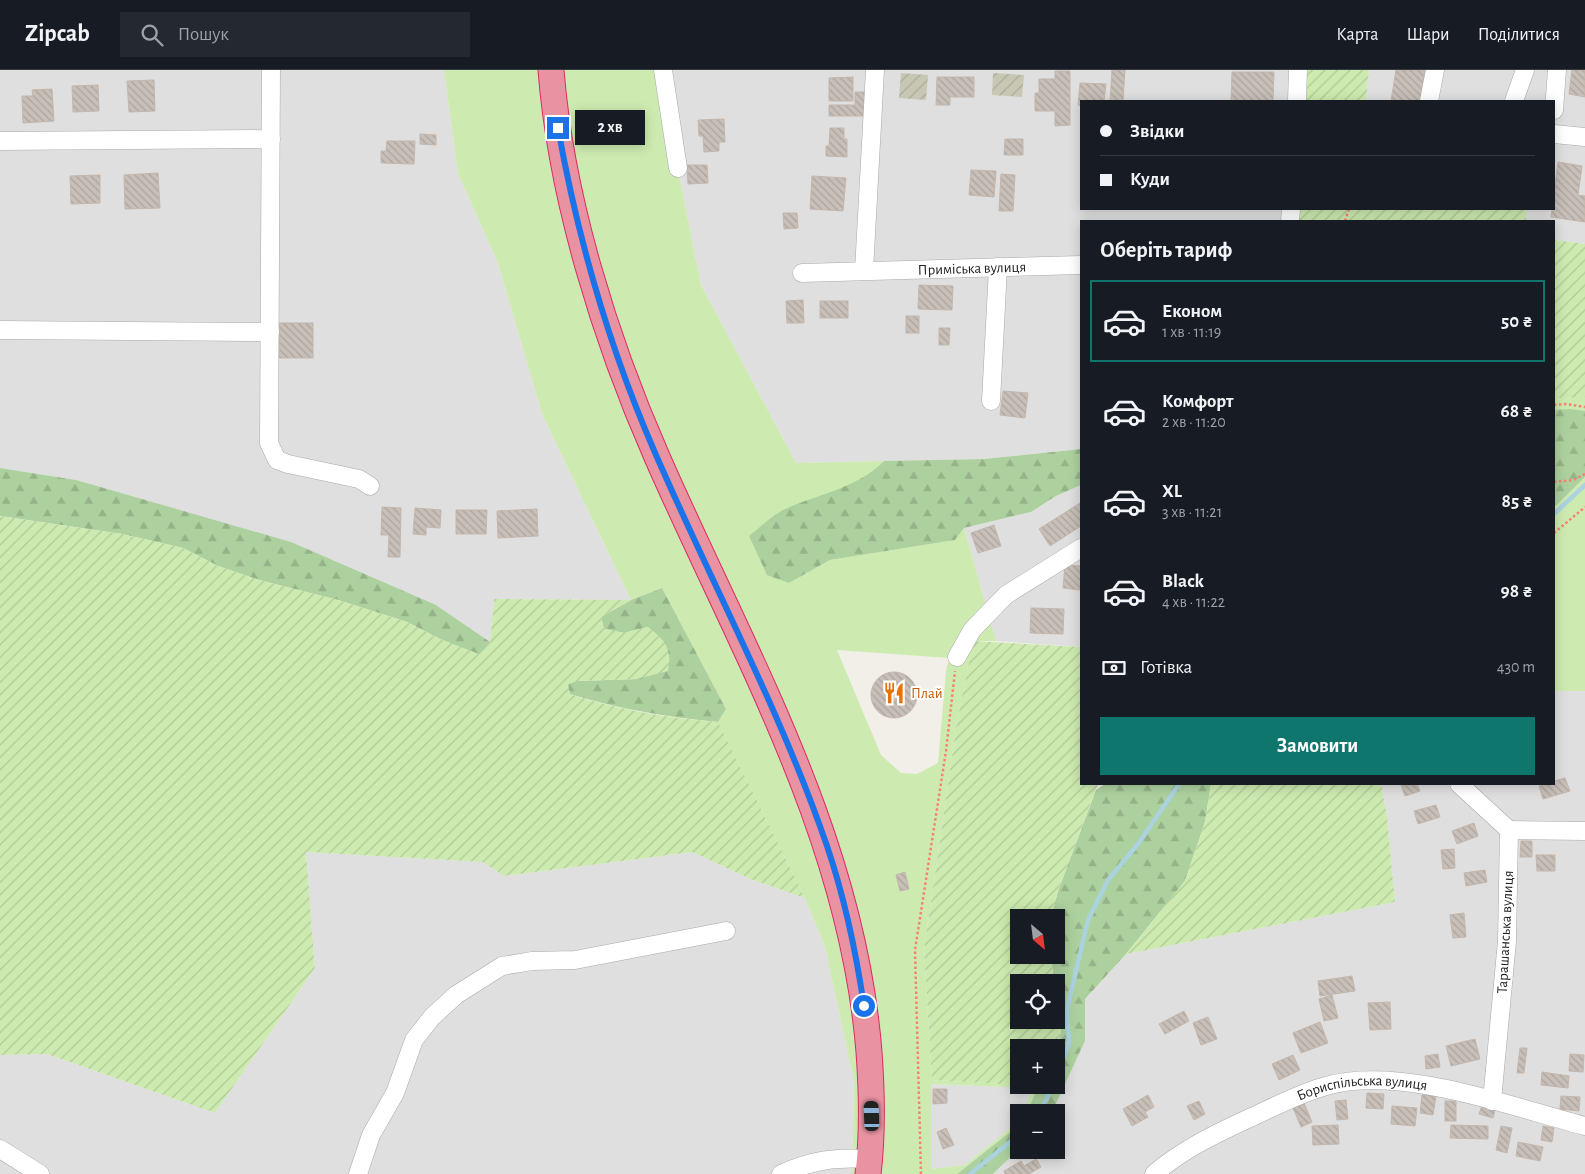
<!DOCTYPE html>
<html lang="uk">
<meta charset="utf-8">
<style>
:root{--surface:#171b24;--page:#242831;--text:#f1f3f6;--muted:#9ea1a6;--line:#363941;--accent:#0f766e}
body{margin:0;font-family:"Alegreya Sans",sans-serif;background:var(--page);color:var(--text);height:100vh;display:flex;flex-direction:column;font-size:19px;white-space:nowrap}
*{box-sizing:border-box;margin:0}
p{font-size:16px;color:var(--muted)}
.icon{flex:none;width:28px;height:28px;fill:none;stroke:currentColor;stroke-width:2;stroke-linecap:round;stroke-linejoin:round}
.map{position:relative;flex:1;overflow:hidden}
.panel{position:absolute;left:1080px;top:150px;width:475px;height:565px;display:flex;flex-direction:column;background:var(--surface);border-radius:0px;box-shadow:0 2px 12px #0003}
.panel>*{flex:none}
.top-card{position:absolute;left:1080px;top:30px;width:475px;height:110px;border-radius:0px;box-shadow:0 2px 12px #0003;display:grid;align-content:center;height:110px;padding:0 20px;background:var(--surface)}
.needle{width:32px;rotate:152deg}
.controls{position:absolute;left:1010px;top:839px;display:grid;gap:10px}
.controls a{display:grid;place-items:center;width:55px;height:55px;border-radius:0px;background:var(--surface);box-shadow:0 2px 12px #0003;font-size:25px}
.end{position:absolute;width:22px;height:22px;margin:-11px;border:6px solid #1a73e8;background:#fff;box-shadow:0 0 0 2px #fff}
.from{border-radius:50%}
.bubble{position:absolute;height:35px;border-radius:0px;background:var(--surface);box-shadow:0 2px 12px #0003;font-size:16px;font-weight:700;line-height:35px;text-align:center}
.car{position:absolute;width:15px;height:30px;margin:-15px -8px;border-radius:6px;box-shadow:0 0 4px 1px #0007;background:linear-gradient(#222 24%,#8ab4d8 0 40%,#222 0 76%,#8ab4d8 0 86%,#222 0)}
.top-card b{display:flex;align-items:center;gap:18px;height:48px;font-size:19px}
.top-card b+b{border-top:1px solid var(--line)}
.top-card i{width:12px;height:12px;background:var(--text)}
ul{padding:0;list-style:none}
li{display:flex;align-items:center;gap:15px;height:82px;margin:0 10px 8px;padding:0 10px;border:2px solid transparent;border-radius:0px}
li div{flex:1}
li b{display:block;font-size:19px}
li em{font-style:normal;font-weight:700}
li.active{border-color:var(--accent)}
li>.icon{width:45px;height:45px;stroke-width:1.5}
h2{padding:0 20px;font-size:22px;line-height:60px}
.pay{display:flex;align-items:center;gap:12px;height:55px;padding:0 20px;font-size:19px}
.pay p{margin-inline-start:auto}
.action{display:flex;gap:10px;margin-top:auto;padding:10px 20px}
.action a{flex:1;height:58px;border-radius:0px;background:var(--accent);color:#fff;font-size:20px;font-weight:700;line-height:58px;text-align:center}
header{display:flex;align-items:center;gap:30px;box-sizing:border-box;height:70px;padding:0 25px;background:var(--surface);border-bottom:1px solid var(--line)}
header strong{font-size:24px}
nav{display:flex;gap:28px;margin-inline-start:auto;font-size:18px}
.search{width:350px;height:45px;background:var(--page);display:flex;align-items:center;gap:12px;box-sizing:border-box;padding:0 18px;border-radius:0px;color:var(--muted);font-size:19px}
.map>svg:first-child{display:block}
</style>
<header>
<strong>Zipcab</strong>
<div class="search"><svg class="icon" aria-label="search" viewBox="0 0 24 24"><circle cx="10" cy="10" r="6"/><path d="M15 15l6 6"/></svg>Пошук</div>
<nav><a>Карта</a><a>Шари</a><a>Поділитися</a></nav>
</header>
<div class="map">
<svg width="1585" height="1104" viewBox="0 0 1585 1104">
<defs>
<pattern id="construction-furrows" width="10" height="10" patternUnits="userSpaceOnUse" patternTransform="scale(1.25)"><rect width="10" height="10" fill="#c7c7b4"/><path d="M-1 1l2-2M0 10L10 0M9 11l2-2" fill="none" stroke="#abab9a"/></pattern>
<pattern id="forest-firs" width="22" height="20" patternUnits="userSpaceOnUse" patternTransform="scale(1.25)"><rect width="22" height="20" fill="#add19e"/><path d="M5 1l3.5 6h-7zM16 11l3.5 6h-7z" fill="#95b388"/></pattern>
<pattern id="garden-furrows" width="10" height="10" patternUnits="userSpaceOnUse" patternTransform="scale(1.25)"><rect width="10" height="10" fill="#cdebb0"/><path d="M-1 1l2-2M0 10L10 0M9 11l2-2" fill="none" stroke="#b0c997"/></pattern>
<pattern id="building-back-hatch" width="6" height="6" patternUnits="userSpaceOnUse" patternTransform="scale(1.25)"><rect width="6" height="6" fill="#c7bfb8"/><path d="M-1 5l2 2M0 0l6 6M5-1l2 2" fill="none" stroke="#aba49e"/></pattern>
</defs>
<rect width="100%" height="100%" fill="#f2efe9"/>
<!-- residential -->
<g fill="#e0dfdf">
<polygon points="0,0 444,0 458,104 498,193 542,344 631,530 494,529 490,572 436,535 168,438 76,410 0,398"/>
<polygon points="663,0 1298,0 1296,31 1081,31 1081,139 1287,139 1287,151 1081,151 1081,379 984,389 796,393 701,215 676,90"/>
<polygon points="1369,0 1585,0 1585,174 1554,170 1554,151 1526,151 1527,139 1554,139 1554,31 1366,31"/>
<polygon points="1081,415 1081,577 996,571 964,458 1031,442 1056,426"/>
<polygon points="1554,621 1585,621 1585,1104 993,1104 1019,1079 1056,1080 1056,1042 1052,1042 1085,971 1085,929 1126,884 1395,832 1387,746 1381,714 1554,714"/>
<polygon points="306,782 484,792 504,806 692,782 753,810 805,828 825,877 854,1011 852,1104 0,1104 0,985 47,984 215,1043 315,898"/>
<polygon points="931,1014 1033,1018 1023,1042 1019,1042 1019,1051 965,1095 931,1099"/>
</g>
<!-- construction -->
<g fill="url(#construction-furrows)">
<polygon points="901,3 928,5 926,30 899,28"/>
<polygon points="993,3 1024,5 1022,27 992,25"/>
</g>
<!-- grass -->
<g fill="#cdebb0" fill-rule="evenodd">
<path d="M444,0H663L676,90L701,215L796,393L884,391C858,418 819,427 784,439L789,513L830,490L955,470L964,458L996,571H973L957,652L924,880L932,1010L1039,1016L1027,1042H1023L1033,1018L931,1014V1099L965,1095L1019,1051V1055L957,1104H852L854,1011L825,877L805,828L718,652L726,639L662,518L631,530L542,344L498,193L458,104ZM837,580L949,588L946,601L938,693L917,704L901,703L881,685Z"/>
<polygon points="1565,326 1585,327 1585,341 1554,340 1554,328"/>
<polygon points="1585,407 1585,621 1554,621 1554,434 1556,436"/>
</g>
<!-- forest -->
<g fill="url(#forest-firs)">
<polygon points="1570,339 1585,341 1585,407 1556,436 1554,434 1554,340"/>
<path d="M1081,379V415L1056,426L1031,442L964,458L955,470L830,490L789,513L767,505L749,466C761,457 773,444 787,438C820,424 857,418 884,391L984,389Z"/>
<polygon points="0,398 76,410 291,472 436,535 490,572 479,585 440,569 407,552 338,530 259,510 218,496 183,478 122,464 0,446"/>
<path d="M662,518L726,639L718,652C668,647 618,639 570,624L567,614L577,611L637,609L648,557L624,563L604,559L601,547L631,530Z"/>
<polygon points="1105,714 1211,714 1205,752 1185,811 1126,884 1085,929 1085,971 1052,1042 1027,1042 1039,1015 1056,1015 1056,982 1061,962 1056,912 1054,912 1051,885 1056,885 1056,848 1051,847 1058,821 1096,720"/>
<polygon points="1019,1055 1019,1079 993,1104 957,1104"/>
</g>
<!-- garden -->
<g fill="url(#garden-furrows)">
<polygon points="1298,0 1369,0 1366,31 1296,31"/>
<polygon points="1287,139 1527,139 1526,151 1287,151"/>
<polygon points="1554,170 1585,174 1585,327 1554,328"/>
<path d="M0,446L122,464L183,478L218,496L259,510L338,530L407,552L440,569L479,584L490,572L494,529L631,530L601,547L604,559L624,563L648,557C666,571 672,578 668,601L637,609L577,611L568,614L570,624C618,640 668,648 718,652L805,828L753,810L692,782L504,806L483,792L306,782L315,898L215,1043L47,984L0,985Z"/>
<polygon points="973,571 1081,577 1081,714 1098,714 1058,821 1051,847 1019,848 1019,885 1051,885 1054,912 1019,912 1019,950 1056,950 1056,927 1061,962 1056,982 1056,978 1019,978 1019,1015 932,1010 924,880 957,652"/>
<polygon points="1211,714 1381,714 1387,746 1395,832 1126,884 1185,811 1205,752"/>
</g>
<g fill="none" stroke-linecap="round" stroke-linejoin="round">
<!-- stream -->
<g stroke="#aad3df" stroke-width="4.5">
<polyline points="1554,444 1585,415"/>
<polyline points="1056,1008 1069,974 1067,939 1088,850 1108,810 1138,774 1179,714"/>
<polyline points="1040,1042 1053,1015"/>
<polyline points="970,1104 1019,1065"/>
</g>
</g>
<!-- building -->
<g fill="url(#building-back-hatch)" stroke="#c4b6ab">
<polygon points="1112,0 1125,0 1123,31 1110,31"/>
<polygon points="1396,0 1425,0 1420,31 1391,31"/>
<polygon points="1572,0 1585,0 1585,27 1569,24"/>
<polygon points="1055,1 1070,1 1070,55 1055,56 1055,41 1035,41 1035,23 1039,23 1039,9 1055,9"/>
<polygon points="1232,2 1274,2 1273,31 1231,31"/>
<polygon points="853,7 853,31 829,31 829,8"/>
<polygon points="937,7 974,7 974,27 950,27 950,35 936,35"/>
<polygon points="154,10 155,41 129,42 127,11"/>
<polygon points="1080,13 1106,14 1104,31 1081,31 1081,36 1078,35"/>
<polygon points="98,15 99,41 73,42 72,16"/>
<polygon points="52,19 54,51 23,53 22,26 33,26 32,20"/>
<polygon points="855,22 865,22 865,46 829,46 829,35 855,35"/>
<polygon points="724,49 725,72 719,72 719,81 704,82 703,66 699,66 698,50"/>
<polygon points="830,58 844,58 844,69 847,69 847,87 826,86 826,76 829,76"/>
<polygon points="420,64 436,65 436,75 420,74"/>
<polygon points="1005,69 1023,69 1023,85 1004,85"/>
<polygon points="387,71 415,71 414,94 381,93 381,81 386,81"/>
<polygon points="1558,92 1582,96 1578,125 1585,126 1585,152 1551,147"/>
<polygon points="687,95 707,95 708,113 688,114"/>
<polygon points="971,100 996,101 994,127 969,125"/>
<polygon points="158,103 160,138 125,139 124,105"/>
<polygon points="1001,104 1015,105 1013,141 999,141"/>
<polygon points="100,105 100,133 71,134 70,106"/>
<polygon points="812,106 846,108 843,141 810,139"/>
<polygon points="783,143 797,143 798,158 784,159"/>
<polygon points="919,215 953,216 952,240 918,239"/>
<polygon points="803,230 804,253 787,253 786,231"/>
<rect x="820" y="231" width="28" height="17"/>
<rect x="906" y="246" width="13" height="17"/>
<rect x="279" y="253" width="34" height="35"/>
<polygon points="939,258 950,258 949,275 939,275"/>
<polygon points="1003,321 1028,323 1025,348 1000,345"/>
<polygon points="1080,433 1081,456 1050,476 1039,459"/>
<polygon points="382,437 401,438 400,487 388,487 389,465 381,465"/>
<polygon points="415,438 441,440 440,458 426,457 426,465 413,464"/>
<polygon points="537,439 538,466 498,468 497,441"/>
<polygon points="456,440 487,440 486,464 456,464"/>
<polygon points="994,455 1001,476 978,483 971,463"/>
<polygon points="1065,495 1081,496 1080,520 1063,518"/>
<polygon points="1031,538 1064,539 1063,564 1030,563"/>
<circle cx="894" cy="625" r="23"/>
<polygon points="1565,708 1570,721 1543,729 1539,716 1554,714 1554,711"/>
<polygon points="1405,714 1417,714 1420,721 1405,726 1401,715"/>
<polygon points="1436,735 1440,747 1418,754 1414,741"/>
<polygon points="1474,753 1478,766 1457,774 1452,761"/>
<polygon points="1521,771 1532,771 1532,787 1520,787"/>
<polygon points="1454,779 1455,798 1443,799 1441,780"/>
<polygon points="1536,785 1555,785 1555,801 1537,801"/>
<polygon points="1485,800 1487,812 1466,816 1464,803"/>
<polygon points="905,802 909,819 900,821 896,805"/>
<polygon points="1464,843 1466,867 1453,868 1450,845"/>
<polygon points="1352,906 1355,921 1320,926 1318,911"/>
<polygon points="1332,925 1338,948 1324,951 1319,929"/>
<polygon points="1390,932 1391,959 1370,960 1368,933"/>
<polygon points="1184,941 1189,951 1165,964 1159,954"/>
<polygon points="1208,947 1217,969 1201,975 1193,953"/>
<polygon points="1320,952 1328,973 1301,983 1293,963"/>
<polygon points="1475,969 1480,989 1451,996 1446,976"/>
<polygon points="1520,978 1527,978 1524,1003 1517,1003"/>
<polygon points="1438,984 1440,997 1426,999 1425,986"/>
<polygon points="1570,984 1584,985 1583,1002 1569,1001"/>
<polygon points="1293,985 1300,1000 1279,1010 1272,994"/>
<polygon points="1542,1002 1569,1006 1568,1018 1541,1015"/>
<polygon points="933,1019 947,1019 947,1033 933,1034"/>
<polygon points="1367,1023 1384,1024 1383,1039 1366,1038"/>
<polygon points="1148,1025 1154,1037 1145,1042 1148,1047 1132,1056 1123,1039"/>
<polygon points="1422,1025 1436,1026 1433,1045 1420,1043"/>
<polygon points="1561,1026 1580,1027 1579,1041 1560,1039"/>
<polygon points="1346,1030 1348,1049 1337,1050 1335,1031"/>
<polygon points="1199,1031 1205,1044 1194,1050 1187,1036"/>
<rect x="1445" y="1031" width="11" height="20"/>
<polygon points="1483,1032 1496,1036 1493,1048 1479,1044"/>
<polygon points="1304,1033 1312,1052 1301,1057 1293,1038"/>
<polygon points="1392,1036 1417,1038 1415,1056 1391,1054"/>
<polygon points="1338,1055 1339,1074 1313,1075 1312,1056"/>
<polygon points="1451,1055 1488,1056 1488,1069 1450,1068"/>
<polygon points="1501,1056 1512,1058 1507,1083 1496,1080"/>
<polygon points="1543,1056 1554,1058 1552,1072 1541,1070"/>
<polygon points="946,1058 954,1075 943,1079 937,1062"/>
<polygon points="1518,1072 1543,1077 1540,1091 1516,1086"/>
<polygon points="1036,1089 1041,1097 1029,1104 1005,1104 1004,1101 1021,1091 1024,1096"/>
</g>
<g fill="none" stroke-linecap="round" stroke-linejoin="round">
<!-- minor casing -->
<g stroke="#a9a9a9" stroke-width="19">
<g id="minor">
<polyline points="271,0 269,373 277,390 288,394 359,409 370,416"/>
<polyline points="663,0 678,98"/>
<polyline points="1297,31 1298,0"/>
<polyline points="1429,31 1435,0"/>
<polyline points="1514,31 1525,0"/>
<polyline points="1554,40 1557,0"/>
<polyline points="1554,64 1585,67"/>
<polyline points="0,71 271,69"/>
<polyline points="1290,151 1291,139"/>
<polyline points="864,201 875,0"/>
<path id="s1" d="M802,203L1081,195"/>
<polyline points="0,260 270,262"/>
<polyline points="991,331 998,197"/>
<polyline points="957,587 972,560 1006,525 1081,478"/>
<polyline points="1459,714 1509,760 1507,871 1492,1031"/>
<polyline points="1509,760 1585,761"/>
<polyline points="0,1079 40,1104"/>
<polyline points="358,1104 371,1065 395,1023 414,970 432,947 456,925 502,896 532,891 575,890 726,861"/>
<path d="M781,1104C813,1090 835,1087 870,1089"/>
<path id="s2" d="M1154,1104C1183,1079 1217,1063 1252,1047C1276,1036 1300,1023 1326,1016C1400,995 1512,1037 1585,1056"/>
</g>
</g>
<!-- highway casing -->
<g stroke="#dc2a67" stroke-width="27">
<path id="highway" d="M551,0C561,128 605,269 657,387C742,581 852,766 869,982C872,1023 873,1063 868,1104"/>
</g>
<!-- path -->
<g stroke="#fa8072" stroke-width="2.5" stroke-dasharray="2.5 2.5" stroke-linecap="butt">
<polyline points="1345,151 1349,139"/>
<polyline points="1554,335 1566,334 1585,337"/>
<polyline points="1554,412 1573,410 1585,404"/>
<polyline points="1554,463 1585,437"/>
<polyline points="921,1104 915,880 946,681 955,601"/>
</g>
<!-- minor -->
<use href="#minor" stroke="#fff" stroke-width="18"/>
<!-- highway -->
<use href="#highway" stroke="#e892a2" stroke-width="25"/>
</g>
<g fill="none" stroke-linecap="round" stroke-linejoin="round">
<!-- route -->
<path stroke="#1a73e8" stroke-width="6" d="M558,58C578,170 610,280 656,385C713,516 781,642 827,776C845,829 856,882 864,936"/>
</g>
<!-- icons -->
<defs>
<g id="restaurant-bare" transform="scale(1.725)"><path d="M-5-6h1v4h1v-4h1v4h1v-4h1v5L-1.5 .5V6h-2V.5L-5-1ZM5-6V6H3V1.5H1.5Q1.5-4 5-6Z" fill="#e8710a" stroke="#fff" stroke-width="2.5" paint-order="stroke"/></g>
</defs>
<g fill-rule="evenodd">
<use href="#restaurant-bare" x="894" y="623"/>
</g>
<g text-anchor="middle" stroke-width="4" stroke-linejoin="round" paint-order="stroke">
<!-- street labels -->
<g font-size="15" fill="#222" stroke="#fff">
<text dy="5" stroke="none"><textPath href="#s1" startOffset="170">Приміська вулиця</textPath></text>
<text transform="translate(1505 862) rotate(-87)" y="5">Тарашанська вулиця</text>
<text dy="5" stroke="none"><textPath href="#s2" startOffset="230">Бориспільська вулиця</textPath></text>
</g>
<!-- food labels -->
<g font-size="15" fill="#c56008" stroke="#fff" text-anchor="start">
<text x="911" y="628">Плай</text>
</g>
</g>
</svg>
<div class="controls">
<a><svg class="needle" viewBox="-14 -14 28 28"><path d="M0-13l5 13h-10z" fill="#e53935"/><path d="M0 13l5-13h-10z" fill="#9ea1a6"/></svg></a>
<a><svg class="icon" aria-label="locate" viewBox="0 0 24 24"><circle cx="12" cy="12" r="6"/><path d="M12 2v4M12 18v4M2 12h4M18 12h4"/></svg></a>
<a>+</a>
<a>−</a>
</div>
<i class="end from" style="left:864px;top:936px"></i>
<i class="end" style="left:558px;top:58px"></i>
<div class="bubble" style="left:575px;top:40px;width:70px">2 хв</div>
<i class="car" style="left:872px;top:1046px;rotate:358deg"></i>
<div class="top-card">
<b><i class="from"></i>Звідки</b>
<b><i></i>Куди</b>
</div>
<section class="panel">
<h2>Оберіть тариф</h2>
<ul>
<li class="active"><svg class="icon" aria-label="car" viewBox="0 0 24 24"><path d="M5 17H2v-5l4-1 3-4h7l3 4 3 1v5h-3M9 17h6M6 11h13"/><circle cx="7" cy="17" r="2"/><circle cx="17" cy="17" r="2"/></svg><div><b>Економ</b><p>1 хв · 11:19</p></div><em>50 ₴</em></li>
<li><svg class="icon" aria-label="car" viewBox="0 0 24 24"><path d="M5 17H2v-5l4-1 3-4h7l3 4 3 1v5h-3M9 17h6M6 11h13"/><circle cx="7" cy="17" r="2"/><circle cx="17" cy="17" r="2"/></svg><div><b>Комфорт</b><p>2 хв · 11:20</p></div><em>68 ₴</em></li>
<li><svg class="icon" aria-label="car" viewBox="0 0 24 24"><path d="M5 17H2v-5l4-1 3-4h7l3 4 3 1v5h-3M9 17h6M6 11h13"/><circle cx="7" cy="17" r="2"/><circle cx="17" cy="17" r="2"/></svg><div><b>XL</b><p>3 хв · 11:21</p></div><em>85 ₴</em></li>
<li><svg class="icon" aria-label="car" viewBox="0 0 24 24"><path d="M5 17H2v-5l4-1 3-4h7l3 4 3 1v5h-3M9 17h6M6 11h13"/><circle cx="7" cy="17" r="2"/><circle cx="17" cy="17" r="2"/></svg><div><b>Black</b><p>4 хв · 11:22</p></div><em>98 ₴</em></li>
</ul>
<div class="pay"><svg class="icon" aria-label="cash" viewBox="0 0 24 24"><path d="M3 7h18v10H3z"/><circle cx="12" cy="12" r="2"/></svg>Готівка<p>430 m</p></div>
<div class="action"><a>Замовити</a></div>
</section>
</div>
